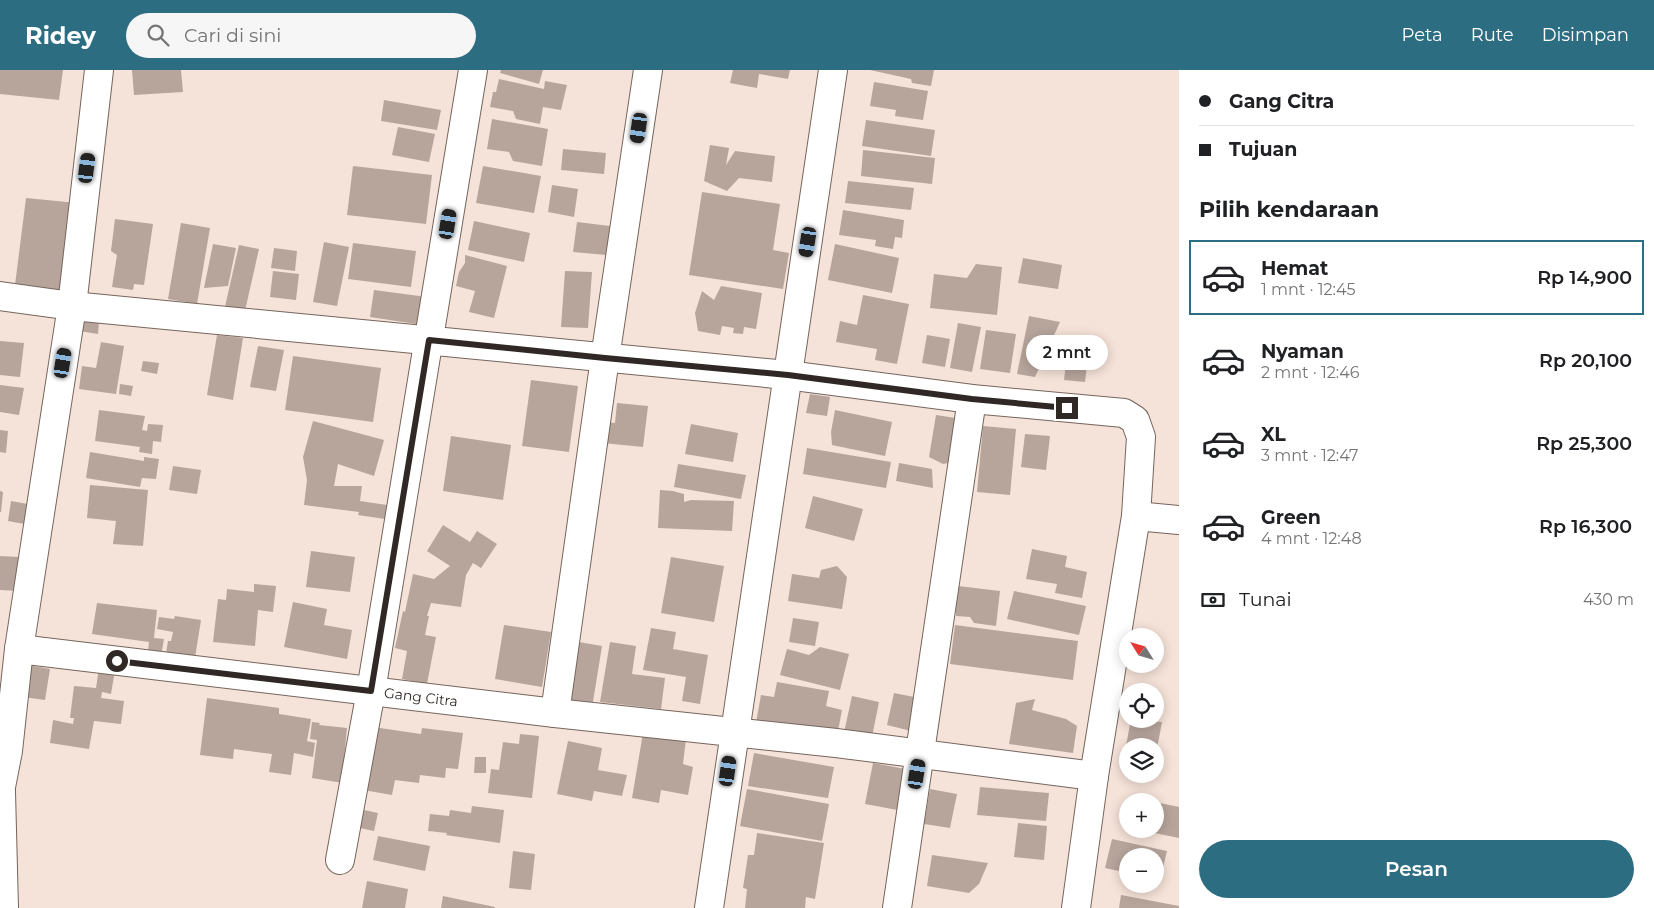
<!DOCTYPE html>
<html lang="id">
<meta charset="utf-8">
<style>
:root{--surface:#fff;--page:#f6f6f6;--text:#202124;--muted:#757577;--line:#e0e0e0;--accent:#2d6d81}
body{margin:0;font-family:Montserrat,sans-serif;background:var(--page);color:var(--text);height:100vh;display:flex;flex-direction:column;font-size:19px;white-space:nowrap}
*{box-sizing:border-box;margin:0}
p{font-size:16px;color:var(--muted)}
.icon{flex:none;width:28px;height:28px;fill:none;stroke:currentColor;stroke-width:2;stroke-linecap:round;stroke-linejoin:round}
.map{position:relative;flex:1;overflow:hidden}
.sheet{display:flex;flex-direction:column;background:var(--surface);width:475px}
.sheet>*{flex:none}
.guide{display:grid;align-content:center;height:110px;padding:0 20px;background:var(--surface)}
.needle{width:32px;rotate:307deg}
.buttons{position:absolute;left:1119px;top:558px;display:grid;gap:10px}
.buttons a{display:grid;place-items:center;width:45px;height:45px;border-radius:50%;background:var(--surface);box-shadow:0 2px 12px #0003;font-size:25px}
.end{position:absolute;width:22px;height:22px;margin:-11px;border:6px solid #2f2824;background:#fff;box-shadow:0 0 0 2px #fff}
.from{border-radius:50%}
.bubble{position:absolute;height:35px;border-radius:18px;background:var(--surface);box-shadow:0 2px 12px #0003;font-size:16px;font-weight:600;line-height:35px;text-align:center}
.car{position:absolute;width:15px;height:30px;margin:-15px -8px;border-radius:6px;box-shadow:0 0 4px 1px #0007;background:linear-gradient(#222 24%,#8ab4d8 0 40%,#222 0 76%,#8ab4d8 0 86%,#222 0)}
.guide b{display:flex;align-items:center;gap:18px;height:48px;font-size:19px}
.guide b+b{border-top:1px solid var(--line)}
.guide i{width:12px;height:12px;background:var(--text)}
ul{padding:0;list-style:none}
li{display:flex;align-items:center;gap:15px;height:75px;margin:0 10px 8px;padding:0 10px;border:2px solid transparent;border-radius:0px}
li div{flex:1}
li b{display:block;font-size:19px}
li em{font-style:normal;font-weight:600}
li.current{border-color:var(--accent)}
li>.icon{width:45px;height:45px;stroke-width:1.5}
h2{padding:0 20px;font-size:22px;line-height:60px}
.pay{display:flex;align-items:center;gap:12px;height:55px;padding:0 20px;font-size:19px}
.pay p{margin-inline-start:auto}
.primary-button{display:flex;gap:10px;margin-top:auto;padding:10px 20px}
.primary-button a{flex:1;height:58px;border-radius:30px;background:var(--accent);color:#fff;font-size:20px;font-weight:600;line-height:58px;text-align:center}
header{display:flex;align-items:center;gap:30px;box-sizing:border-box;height:70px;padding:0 25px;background:var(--accent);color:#fff}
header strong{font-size:24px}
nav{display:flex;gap:28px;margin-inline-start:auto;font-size:18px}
.search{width:350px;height:45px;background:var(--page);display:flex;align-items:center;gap:12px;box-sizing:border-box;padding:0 18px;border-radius:28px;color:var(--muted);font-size:19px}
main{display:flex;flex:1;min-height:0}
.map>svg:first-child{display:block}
</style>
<header>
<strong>Ridey</strong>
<div class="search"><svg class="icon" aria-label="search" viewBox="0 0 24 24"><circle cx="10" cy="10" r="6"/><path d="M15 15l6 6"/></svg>Cari di sini</div>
<nav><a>Peta</a><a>Rute</a><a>Disimpan</a></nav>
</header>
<main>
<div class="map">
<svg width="1179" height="838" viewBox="0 0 1179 838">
<rect width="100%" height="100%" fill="#f5e2d8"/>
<!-- building -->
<g fill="#b7a59c">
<polygon points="0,0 63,0 59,30 0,24"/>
<polygon points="132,0 181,0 183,22 134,25"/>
<polygon points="501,0 543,0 539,14 500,3"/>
<polygon points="733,0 790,0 788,9 759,4 757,18 730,13"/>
<polygon points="870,0 934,0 931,16 912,13 911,9"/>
<polygon points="499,9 544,19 545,11 567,15 561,40 543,37 540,54 516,49 513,41 490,37 493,22 496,22"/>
<polygon points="874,12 928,21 923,50 895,46 896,40 870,36"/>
<polygon points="384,30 441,40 437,60 381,51"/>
<polygon points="492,49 548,59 542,96 513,91 509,82 487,79"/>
<polygon points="866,50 935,60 931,86 862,76"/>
<polygon points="398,57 435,64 429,92 392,85"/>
<polygon points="710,75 729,78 726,95 735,81 775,86 772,112 739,108 727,121 704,111"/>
<polygon points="563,79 606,83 604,104 561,100"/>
<polygon points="863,80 935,88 932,114 861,106"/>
<polygon points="353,96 432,105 426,154 347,145"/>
<polygon points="483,96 541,106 534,143 476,133"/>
<polygon points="848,111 914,118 911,140 845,133"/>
<polygon points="552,115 578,119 574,147 548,142"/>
<polygon points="702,122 780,134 773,180 789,183 783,219 689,205"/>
<polygon points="26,128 77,133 68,230 14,223"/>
<polygon points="843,140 904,150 902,168 895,167 893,179 875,176 876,170 839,165"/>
<polygon points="115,149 153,154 144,215 134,214 133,220 112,217 117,185 111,181"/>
<polygon points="474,151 530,163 524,192 468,180"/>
<polygon points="577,152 610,156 606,185 573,182"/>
<polygon points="181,153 210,158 197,234 168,229"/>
<polygon points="324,172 349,177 337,236 313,232"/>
<polygon points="353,173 416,181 411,217 348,209"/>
<polygon points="213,174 236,178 228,216 204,218"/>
<polygon points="835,174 899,188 892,223 828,210"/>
<polygon points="239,175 259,179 244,245 224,241"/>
<polygon points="274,178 297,181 295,201 271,198"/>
<polygon points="465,185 507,196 494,248 469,242 475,221 456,216 459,202 465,193"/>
<polygon points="1023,188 1062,195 1058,219 1018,213"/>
<polygon points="976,194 1002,197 997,245 930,238 934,204 967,208"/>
<polygon points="273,201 299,204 296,230 270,227"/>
<polygon points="565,201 592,202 588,258 561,257"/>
<polygon points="721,216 762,223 756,259 744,257 743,264 733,263 734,258 722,256 720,265 698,261 695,243 702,221 714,230"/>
<polygon points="374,220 427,227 423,255 370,247"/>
<polygon points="863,225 909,234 897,294 875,290 877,279 836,272 840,251 857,255"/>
<polygon points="1029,246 1060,252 1035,307 1017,304"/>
<polygon points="80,249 99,252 98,264 79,261"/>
<polygon points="958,253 981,257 972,302 950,298"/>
<polygon points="986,260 1016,264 1010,303 980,299"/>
<polygon points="217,265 243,268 233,330 207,325"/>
<polygon points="927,265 950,269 945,297 922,293"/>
<polygon points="0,271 24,273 20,307 0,305"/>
<polygon points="101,272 124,276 116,324 79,319 82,296 96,298"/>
<polygon points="258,276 284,280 276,321 250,317"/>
<polygon points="1068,276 1089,278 1085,312 1064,310"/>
<polygon points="293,286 381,298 373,352 285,340"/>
<polygon points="143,291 159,293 157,304 141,301"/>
<polygon points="531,310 578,316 569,382 522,376"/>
<polygon points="120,314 133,316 131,326 119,324"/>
<polygon points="0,315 24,318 19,345 0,342"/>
<polygon points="810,324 830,327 827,346 806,343"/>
<polygon points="617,333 648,336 643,377 603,373 606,352 615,353"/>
<polygon points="99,340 145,346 142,360 147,361 148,354 163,355 161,372 153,371 152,384 139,382 140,377 95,371"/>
<polygon points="835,340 892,352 885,386 832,375 831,362"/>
<polygon points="936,345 962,349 954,392 943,394 929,387"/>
<polygon points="313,351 384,370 374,406 338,394 334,416 362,416 360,431 387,435 385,449 358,445 359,442 304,435 307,410 303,387"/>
<polygon points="691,354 738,363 733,392 685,384"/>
<polygon points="983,356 1016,359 1010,425 977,422"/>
<polygon points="0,360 8,361 6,383 0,382"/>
<polygon points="1025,364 1050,366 1046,400 1021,397"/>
<polygon points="451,366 511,375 503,430 443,421"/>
<polygon points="807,378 891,392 886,418 803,404"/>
<polygon points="90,382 144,391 144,387 159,389 156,409 142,408 140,417 86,408"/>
<polygon points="899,393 932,399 933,418 896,411"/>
<polygon points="678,394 746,405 741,429 674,417"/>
<polygon points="173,396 201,400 197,424 169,420"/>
<polygon points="90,415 148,420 143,476 113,474 116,451 87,448"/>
<polygon points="660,420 673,421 684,424 684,432 691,430 734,431 732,461 658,458"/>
<polygon points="0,421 3,422 1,442 0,442"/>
<polygon points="813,426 863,439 854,471 805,458"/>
<polygon points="11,431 33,435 30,455 8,451"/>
<polygon points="443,455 470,472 477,461 497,474 481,498 473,493 466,505 461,537 431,533 427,546 429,546 425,565 436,567 427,614 402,609 407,581 395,578 403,541 405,542 413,504 434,509 450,496 427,481"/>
<polygon points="1032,479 1067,486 1065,497 1087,502 1082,528 1055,523 1057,514 1026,509"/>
<polygon points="311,481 355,487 350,522 306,517"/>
<polygon points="0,486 20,487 18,521 0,520"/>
<polygon points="671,487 724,496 714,552 661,543"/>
<polygon points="837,496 847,507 842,539 788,531 792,504 819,508 821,500"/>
<polygon points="254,514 276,516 273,542 258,540 255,576 213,572 218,529 226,530 227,519 254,522"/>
<polygon points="958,516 1000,521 996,556 974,553 970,547 956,546 956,539 949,535"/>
<polygon points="1014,521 1086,536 1079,565 1007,549"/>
<polygon points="293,532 327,539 324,555 352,560 347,589 284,577"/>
<polygon points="97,533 157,540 154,568 164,569 160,592 147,590 149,572 92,564"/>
<polygon points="175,546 201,550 194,594 165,590 168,571 171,571 173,562 157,559 159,547 174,549"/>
<polygon points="793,548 819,552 815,576 789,572"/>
<polygon points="504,555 551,562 542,617 495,609"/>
<polygon points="955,555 1078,571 1073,610 950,594"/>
<polygon points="651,558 676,562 673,579 708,585 700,634 682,631 686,607 643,600"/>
<polygon points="573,571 602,576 592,638 563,633"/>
<polygon points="610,572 636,576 632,604 665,608 661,639 600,632"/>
<polygon points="820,577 849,584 840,620 780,605 787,579 809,585"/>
<polygon points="28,595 50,599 45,630 23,627"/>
<polygon points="99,598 115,600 111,624 102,622 101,628 124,631 121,654 94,651 89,679 50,673 53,650 73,654 74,648 70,648 74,616 96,618"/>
<polygon points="777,612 829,621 826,636 842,640 836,671 755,658 761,625 774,627"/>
<polygon points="894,623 919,628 911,661 887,655"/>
<polygon points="852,626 879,632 871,672 843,667"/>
<polygon points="207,628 279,638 279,644 311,649 307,671 315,673 313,687 294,683 291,705 269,702 272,684 234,679 233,689 200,685"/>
<polygon points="1035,629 1032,640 1066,649 1077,656 1073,683 1009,674 1016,633"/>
<polygon points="1131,649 1162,652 1156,684 1155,676 1126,676"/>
<polygon points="312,652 320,653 319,655 347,658 344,689 352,692 349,714 312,708 317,670 310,669"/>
<polygon points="373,657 421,664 422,658 463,663 458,699 446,698 445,708 420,705 419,713 395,710 392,725 363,720"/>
<polygon points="643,663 686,669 683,694 693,697 688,725 661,720 659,733 632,728"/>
<polygon points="520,664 539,666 532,728 488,723 491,699 499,700 503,672 519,674"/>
<polygon points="568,671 602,678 598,700 627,705 622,726 594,721 592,731 557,724"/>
<polygon points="754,683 834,697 828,728 748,716"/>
<polygon points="475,687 486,687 486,703 474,703"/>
<polygon points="873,693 911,700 903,741 865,734"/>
<polygon points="980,717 1049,723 1046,751 977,745"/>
<polygon points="747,719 829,734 822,771 740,756"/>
<polygon points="930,719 957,724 950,758 924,754"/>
<polygon points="1130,727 1147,730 1147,731 1129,731"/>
<polygon points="1155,732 1179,737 1179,768 1140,760 1155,759"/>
<polygon points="472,736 504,740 500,773 446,765 447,763 428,761 430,744 449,746 450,740 471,743"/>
<polygon points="364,740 378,743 374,761 360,758"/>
<polygon points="1127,740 1128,740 1128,757 1123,756"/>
<polygon points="1018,753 1047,756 1044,790 1014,787"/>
<polygon points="757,763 824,773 815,829 806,827 805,838 745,838 747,819 743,818 748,785 754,785"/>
<polygon points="378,766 430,776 425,801 373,790"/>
<polygon points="1112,769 1167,781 1160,810 1155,809 1155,786 1128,786 1128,803 1105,798"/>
<polygon points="513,781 535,784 531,820 509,818"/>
<polygon points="932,785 988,793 979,814 969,823 927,816"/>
<polygon points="367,811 408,819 405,838 362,838"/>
<polygon points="1121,825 1179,836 1179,838 1119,838"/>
<polygon points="443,826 495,837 495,838 441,838"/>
</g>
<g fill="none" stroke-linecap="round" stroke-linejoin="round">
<!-- minor casing -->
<g stroke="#76655d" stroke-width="30">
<g id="minor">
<polyline points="0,226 72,236 787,305 972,329 1124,343 1135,350 1141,367 1136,446 1094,706 1076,838"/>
<polyline points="1136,446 1179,450"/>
<polyline points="19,579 555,643 836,673 1094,706"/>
<polyline points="555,643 605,288 648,0"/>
<polyline points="0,722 8,681 19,579 72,236 99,0"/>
<polyline points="1,722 4,838"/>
<polyline points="340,790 371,621 473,0"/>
<polyline points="709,838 833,0"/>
<polyline points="897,838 972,329"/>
</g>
</g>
<!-- minor -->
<use href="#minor" stroke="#fff" stroke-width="28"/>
</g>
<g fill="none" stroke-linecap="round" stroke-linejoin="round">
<!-- route -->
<polyline stroke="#2f2824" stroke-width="6" points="117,591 371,621 429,270 605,288 788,305 972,329 1067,338"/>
</g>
<g text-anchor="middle" stroke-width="4.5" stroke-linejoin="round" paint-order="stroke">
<!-- street labels -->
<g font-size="14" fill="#2f2824" stroke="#fff">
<text transform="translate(421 627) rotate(7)" y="5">Gang Citra</text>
</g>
</g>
</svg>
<div class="buttons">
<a><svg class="needle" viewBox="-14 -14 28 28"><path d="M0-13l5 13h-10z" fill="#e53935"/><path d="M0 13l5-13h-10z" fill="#757577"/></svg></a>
<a><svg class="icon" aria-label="locate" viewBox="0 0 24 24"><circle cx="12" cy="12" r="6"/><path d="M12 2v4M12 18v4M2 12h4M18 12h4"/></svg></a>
<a><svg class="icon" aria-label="layers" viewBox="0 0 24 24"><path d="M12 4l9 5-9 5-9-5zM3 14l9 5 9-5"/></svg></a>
<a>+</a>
<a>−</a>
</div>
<i class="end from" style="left:117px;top:591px"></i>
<i class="end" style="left:1067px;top:338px"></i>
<div class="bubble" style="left:1026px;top:265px;width:82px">2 mnt</div>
<i class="car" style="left:639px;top:58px;rotate:188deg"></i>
<i class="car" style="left:87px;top:98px;rotate:7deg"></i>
<i class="car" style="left:448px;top:154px;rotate:9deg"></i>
<i class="car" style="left:808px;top:172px;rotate:189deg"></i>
<i class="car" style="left:63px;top:293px;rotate:9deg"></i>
<i class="car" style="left:728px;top:701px;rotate:8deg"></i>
<i class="car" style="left:917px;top:704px;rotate:9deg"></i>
</div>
<section class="sheet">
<div class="guide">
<b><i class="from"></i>Gang Citra</b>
<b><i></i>Tujuan</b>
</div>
<h2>Pilih kendaraan</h2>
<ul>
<li class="current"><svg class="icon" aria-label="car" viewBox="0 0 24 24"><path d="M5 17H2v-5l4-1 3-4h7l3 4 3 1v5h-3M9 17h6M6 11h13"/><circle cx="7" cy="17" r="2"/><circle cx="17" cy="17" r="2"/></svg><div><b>Hemat</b><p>1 mnt · 12:45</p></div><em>Rp 14,900</em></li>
<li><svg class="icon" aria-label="car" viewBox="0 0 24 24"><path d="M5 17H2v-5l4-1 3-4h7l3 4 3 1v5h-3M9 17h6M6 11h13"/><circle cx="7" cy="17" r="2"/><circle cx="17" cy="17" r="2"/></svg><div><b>Nyaman</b><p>2 mnt · 12:46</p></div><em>Rp 20,100</em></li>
<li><svg class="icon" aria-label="car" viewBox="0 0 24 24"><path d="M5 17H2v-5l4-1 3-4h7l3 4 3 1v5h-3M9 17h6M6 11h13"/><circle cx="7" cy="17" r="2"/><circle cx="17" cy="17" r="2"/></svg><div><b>XL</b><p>3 mnt · 12:47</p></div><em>Rp 25,300</em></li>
<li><svg class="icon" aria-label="car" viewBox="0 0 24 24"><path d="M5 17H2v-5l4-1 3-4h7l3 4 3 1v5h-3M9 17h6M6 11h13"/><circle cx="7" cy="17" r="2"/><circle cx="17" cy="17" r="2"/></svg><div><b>Green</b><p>4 mnt · 12:48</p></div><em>Rp 16,300</em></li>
</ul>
<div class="pay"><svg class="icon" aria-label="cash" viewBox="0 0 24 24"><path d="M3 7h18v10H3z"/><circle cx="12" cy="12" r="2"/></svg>Tunai<p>430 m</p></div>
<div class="primary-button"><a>Pesan</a></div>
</section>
</main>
